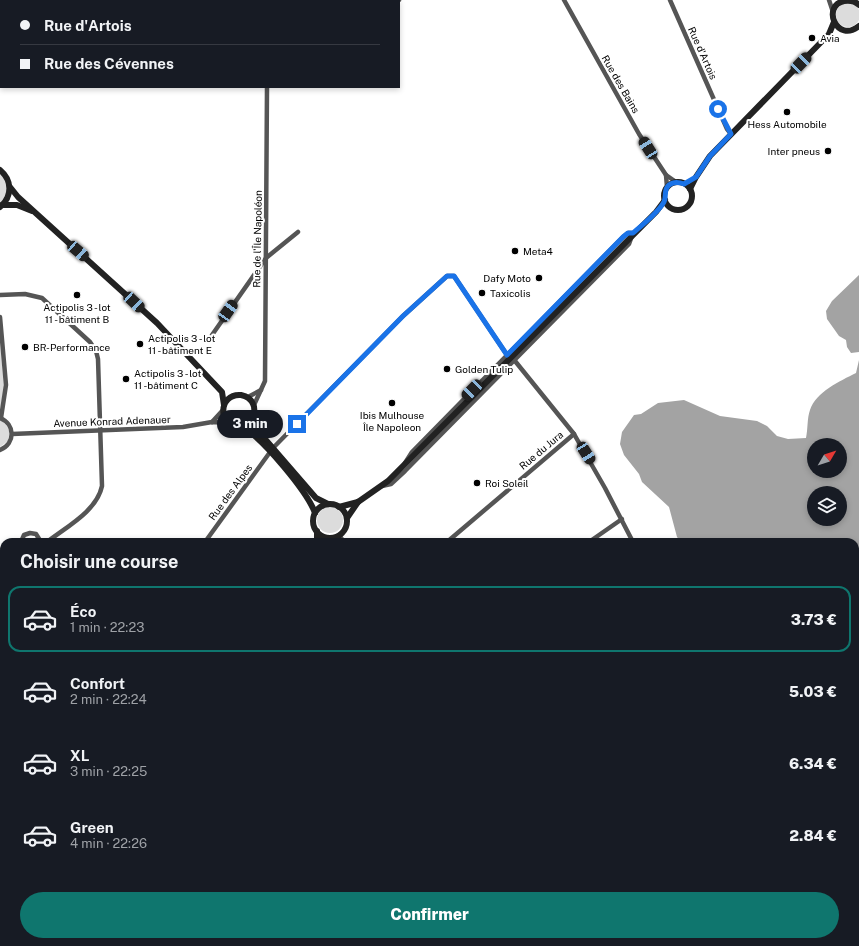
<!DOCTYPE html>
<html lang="fr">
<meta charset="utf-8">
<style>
:root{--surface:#171b24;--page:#242831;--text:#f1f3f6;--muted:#9ea1a6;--line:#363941;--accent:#0f766e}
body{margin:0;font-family:"Public Sans",sans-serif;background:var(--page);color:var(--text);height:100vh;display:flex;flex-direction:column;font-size:15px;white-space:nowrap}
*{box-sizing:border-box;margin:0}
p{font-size:13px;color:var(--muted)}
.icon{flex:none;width:22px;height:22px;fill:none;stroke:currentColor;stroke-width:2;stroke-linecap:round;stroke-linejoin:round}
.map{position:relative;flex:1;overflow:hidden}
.sheet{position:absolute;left:0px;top:538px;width:859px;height:408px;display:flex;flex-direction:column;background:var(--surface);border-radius:12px 12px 0 0;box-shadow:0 2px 6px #0003}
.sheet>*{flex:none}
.guide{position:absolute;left:0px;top:0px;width:400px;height:88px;box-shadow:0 2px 6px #0003;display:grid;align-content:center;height:88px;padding:0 20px;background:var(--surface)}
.needle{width:26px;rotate:51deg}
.buttons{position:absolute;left:807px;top:438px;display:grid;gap:8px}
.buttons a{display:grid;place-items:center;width:40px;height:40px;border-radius:50%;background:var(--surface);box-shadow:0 2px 6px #0003;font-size:20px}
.end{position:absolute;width:18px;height:18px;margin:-9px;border:5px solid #1a73e8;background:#fff;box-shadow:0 0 0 2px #fff}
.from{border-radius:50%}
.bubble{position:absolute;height:28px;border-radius:14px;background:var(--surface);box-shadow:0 2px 6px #0003;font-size:13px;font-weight:800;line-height:28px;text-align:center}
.car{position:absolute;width:12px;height:24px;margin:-12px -6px;border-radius:5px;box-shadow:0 0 3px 1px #0007;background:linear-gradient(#222 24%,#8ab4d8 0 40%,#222 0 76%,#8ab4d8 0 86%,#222 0)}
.guide b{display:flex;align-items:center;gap:14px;height:38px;font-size:15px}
.guide b+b{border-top:1px solid var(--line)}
.guide i{width:10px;height:10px;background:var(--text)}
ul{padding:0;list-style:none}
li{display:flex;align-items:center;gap:12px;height:66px;margin:0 8px 6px;padding:0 12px;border:2px solid transparent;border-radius:12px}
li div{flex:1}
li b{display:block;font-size:15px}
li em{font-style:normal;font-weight:800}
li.current{border-color:var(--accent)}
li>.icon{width:36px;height:36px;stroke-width:1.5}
h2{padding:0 20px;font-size:18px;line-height:48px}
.primary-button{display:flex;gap:8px;margin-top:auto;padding:8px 20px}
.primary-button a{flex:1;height:46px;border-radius:24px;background:var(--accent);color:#fff;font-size:16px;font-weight:800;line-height:46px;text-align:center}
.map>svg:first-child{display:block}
</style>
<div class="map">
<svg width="859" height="946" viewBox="0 0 859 946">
<rect width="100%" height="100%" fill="#fff"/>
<!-- green -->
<g fill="#dcdcdc">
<circle cx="848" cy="15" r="12"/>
<path d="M0,172C10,186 9,190 0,204Z"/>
<polygon points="0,342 4,388 0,411"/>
<path d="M0,420C8,425 11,431 8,441L0,447Z"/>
<circle cx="330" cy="520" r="13"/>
<polygon points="859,591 859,702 855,704 855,594"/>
<polygon points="859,732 859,946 723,946 719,942 855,942 855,734"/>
<rect x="0" y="852" width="4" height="33"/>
<polygon points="49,942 86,942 88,946 52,946"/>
<polygon points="252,942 332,942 332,946 240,946"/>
<polygon points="413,942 518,942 527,946 419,946"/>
<polygon points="598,942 689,942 694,946 607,946"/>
</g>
<!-- water -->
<g fill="#a3a3a3" fill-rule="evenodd">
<polygon points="859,275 859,352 851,353 847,347 846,340 839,336 827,319 826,311 832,301"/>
<path d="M859,360V579L855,580V542H681L677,537L669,507L642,482L639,474L624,455L620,444L622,432L634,415L641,414L658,403L684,400L720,416L757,421L767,426L777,436L788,439L806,438C808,429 807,418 810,410C816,392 840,381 856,373ZM814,445H840V471H814ZM814,493H840V519H814Z"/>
</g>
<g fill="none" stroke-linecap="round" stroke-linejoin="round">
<!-- canal -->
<g stroke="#a3a3a3" stroke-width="5">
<polyline points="855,763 859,762"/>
<polyline points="307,946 319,942"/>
</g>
<!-- primary casing -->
<g stroke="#dbdbdb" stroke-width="8">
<g id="primary">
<polyline points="0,848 4,848"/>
<polyline points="0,888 4,889"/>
<polyline points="40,942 42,946"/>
<polyline points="46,942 48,946"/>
</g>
</g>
<!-- motorway casing -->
<g stroke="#dbdbdb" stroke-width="10">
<g id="motorway">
<polyline points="0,698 4,700"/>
<polyline points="0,711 4,713"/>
<polyline points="407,942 413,946"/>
<polyline points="540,942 549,946"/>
<polyline points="575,942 585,946"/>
<polyline points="695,942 699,946"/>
</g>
</g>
<!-- minor -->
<g stroke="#555" stroke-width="4.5">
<polyline points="228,0 229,1"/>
<polyline points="564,0 639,134 666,175 676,182"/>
<polyline points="670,0 727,129 731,134"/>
<polyline points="829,0 833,12"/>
<polyline points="162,1 163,0"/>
<polyline points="397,1 399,0"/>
<polyline points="666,175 667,187"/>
<path d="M0,295L25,294L42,298L90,342L96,351L98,359L102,486C97,511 66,527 47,542"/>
<polyline points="0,317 6,385 1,418"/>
<polyline points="212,335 266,258 298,232"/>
<polyline points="515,361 574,434 605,488 633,542"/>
<polyline points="248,397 261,390"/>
<polyline points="254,405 265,381 267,87"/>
<path d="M0,418C15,424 16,443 0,450"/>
<polyline points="212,422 223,410"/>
<polyline points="12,434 183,427 212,422 228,423"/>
<polyline points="382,486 391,484 405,471 629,244 633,233 628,233 623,237 412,452 405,463"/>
<polyline points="339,535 344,542"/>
<polyline points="21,542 24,535 30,533 36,534 41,542"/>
<polyline points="205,542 273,448 403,316 447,276 454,276 507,355"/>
<polyline points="447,542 574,434"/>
<polyline points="589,542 622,519"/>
<polyline points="91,942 93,946"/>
</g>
<!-- secondary -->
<g stroke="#222" stroke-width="6">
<path d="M859,5C855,1 850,0 844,1C821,6 837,44 859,26"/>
<path d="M0,170C12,180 13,196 0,207"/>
<circle cx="678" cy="196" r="14"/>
<polyline points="10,187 18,197 157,323 222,392 224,405"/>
<polyline points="690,189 696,177 710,156 829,34 834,22"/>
<polyline points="2,205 17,205 32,211"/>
<path d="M253,418L243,427C216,429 218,393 241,395C246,396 251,399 253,404C256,409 253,413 254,419C254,423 257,427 258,431L316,498L328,504"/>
<path d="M243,427C263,439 307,491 315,513"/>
<circle cx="330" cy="521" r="17"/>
<polyline points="339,507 358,502 388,481 656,212 665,200"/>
<polyline points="347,518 358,502"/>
<polyline points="317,531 317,542"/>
</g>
<!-- primary -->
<use href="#primary" stroke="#000" stroke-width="7"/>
<!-- motorway -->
<use href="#motorway" stroke="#000" stroke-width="8"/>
</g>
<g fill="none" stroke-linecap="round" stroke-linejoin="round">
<!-- route -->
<path stroke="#1a73e8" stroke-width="5" d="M297,424L403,316L447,276H454L507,355L623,237L628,233H633C643,224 657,214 664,202C667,196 663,190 669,185C674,181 679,182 684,184L696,177L710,156L731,134L718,109"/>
</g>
<!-- markers -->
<g fill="#000" stroke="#fff" stroke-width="1.5">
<circle cx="812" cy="38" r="4"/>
<circle cx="787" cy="112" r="4"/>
<circle cx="828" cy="151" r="4"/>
<circle cx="515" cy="251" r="4"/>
<circle cx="539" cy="278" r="4"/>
<circle cx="482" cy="293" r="4"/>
<circle cx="77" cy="295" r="4"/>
<circle cx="140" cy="344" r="4"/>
<circle cx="25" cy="347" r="4"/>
<circle cx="447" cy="369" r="4"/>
<circle cx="126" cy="379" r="4"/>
<circle cx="392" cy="403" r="4"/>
<circle cx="477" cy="483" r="4"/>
</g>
<g text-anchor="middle" stroke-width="4" stroke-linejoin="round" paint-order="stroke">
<!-- poi labels -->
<g font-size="10" fill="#000" stroke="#fff" text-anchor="start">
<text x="820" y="42">Avia</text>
<text x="787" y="128" text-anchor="middle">Hess Automobile</text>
<text x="820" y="155" text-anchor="end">Inter pneus</text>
<text x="523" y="255">Meta4</text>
<text x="531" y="282" text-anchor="end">Dafy Moto</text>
<text x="490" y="297">Taxicolis</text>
<text x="77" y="311" text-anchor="middle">Actipolis 3 - lot<tspan x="77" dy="12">11 - bâtiment B</tspan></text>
<text x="148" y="342">Actipolis 3 - lot<tspan x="148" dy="12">11 - bâtiment E</tspan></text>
<text x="33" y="351">BR-Performance</text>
<text x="455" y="373">Golden Tulip</text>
<text x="134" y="377">Actipolis 3 - lot<tspan x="134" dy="12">11 -bâtiment C</tspan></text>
<text x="392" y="419" text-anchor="middle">Ibis Mulhouse<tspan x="392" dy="12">Île Napoleon</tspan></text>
<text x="485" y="487">Roi Soleil</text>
</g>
<!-- street labels -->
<g font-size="10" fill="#000" stroke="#fff">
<text transform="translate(703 53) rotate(66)" y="4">Rue d'Artois</text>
<text transform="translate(621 84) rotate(60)" y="4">Rue des Bains</text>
<text transform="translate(257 239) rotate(-89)" y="4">Rue de l'Île Napoléon</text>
<text transform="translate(112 421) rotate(-2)" y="4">Avenue Konrad Adenauer</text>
<text transform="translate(541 450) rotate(-40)" y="4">Rue du Jura</text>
<text transform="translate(230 492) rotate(-54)" y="4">Rue des Alpes</text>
</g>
</g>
</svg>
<div class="buttons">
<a><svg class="needle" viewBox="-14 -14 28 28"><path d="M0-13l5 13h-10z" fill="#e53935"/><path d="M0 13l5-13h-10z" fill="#9ea1a6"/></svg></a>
<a><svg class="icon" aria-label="layers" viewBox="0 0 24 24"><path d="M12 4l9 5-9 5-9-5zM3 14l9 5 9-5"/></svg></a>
</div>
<i class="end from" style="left:718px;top:109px"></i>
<i class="end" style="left:297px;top:424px"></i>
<div class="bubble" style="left:217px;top:410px;width:66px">3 min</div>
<i class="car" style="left:801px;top:63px;rotate:44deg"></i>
<i class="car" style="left:648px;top:148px;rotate:328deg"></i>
<i class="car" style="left:78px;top:251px;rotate:131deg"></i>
<i class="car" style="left:134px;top:302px;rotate:133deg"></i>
<i class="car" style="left:228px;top:311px;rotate:35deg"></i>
<i class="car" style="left:472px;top:390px;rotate:224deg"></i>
<i class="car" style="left:586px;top:453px;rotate:148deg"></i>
<div class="guide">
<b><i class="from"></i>Rue d'Artois</b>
<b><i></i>Rue des Cévennes</b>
</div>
<section class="sheet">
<h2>Choisir une course</h2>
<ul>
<li class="current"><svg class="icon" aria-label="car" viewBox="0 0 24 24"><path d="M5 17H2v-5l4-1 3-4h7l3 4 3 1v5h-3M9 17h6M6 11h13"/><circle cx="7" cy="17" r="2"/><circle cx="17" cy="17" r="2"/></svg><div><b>Éco</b><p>1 min · 22:23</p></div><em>3.73 €</em></li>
<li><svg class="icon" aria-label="car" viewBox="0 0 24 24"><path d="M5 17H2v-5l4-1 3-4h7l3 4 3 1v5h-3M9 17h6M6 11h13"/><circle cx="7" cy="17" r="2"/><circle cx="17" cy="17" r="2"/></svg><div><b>Confort</b><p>2 min · 22:24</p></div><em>5.03 €</em></li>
<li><svg class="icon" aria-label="car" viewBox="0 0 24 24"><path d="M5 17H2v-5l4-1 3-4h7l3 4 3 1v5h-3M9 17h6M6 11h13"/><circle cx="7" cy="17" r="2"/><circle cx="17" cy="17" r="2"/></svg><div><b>XL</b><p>3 min · 22:25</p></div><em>6.34 €</em></li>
<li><svg class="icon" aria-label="car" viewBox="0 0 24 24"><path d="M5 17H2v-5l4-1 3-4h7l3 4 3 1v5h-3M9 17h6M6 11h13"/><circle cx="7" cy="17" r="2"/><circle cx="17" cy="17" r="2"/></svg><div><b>Green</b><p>4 min · 22:26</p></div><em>2.84 €</em></li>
</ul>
<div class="primary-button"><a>Confirmer</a></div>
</section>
</div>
